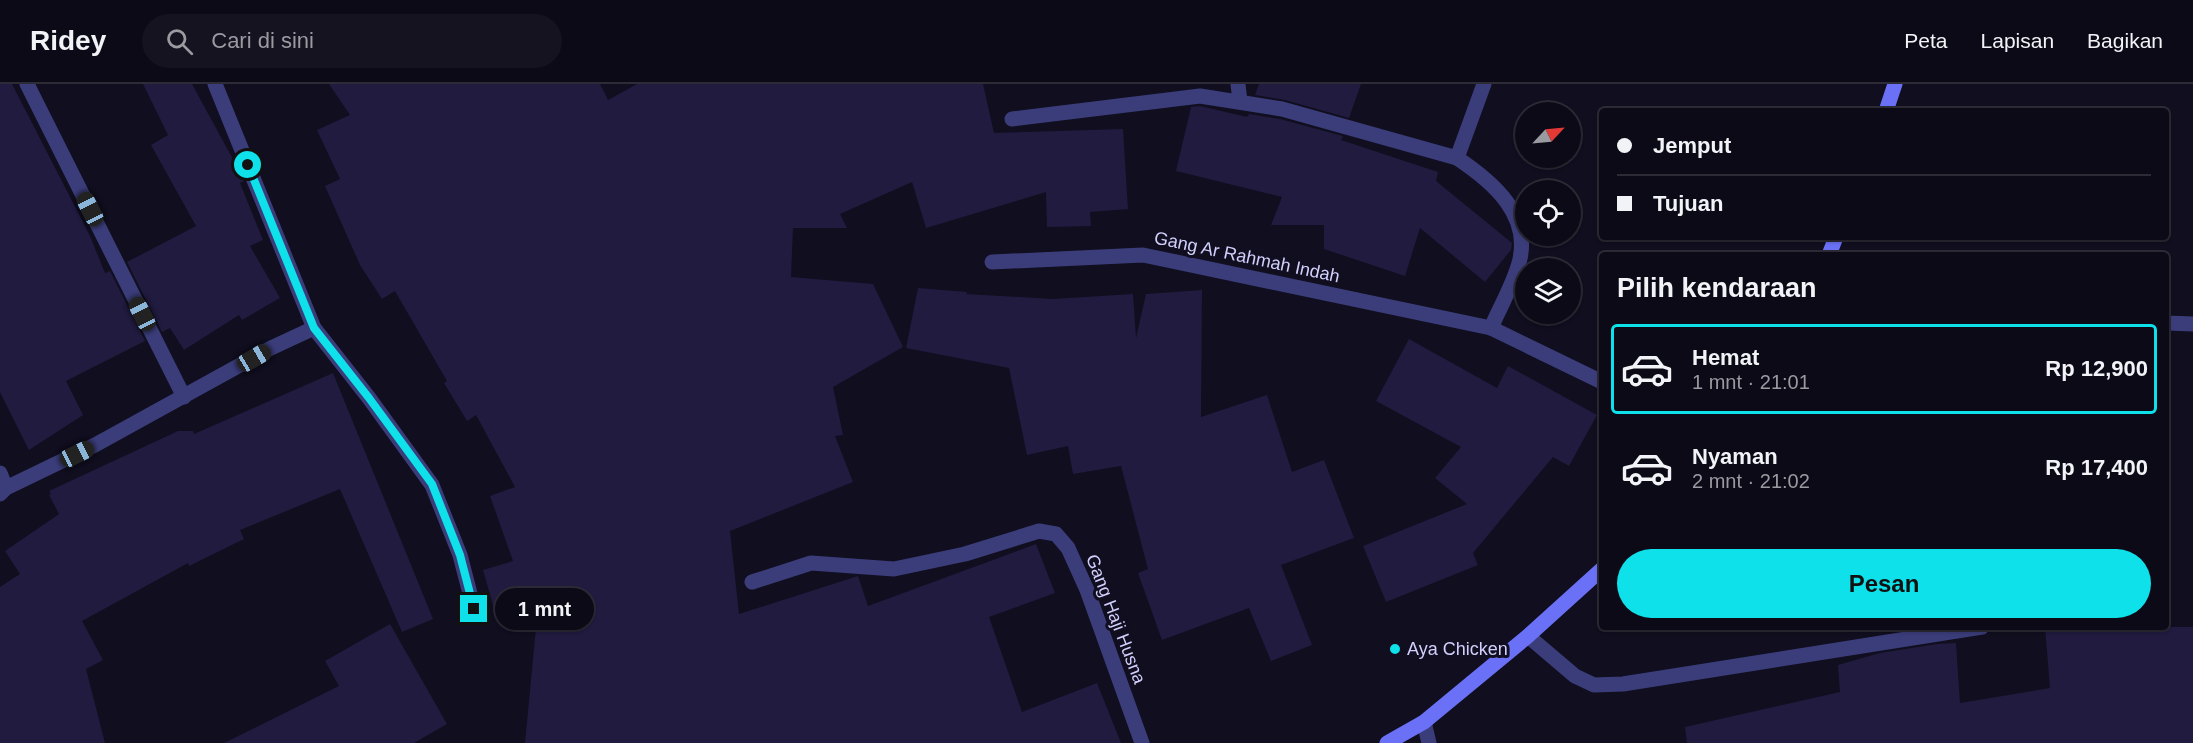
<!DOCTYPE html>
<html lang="id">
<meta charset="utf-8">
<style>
:root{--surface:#0c0a17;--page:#151320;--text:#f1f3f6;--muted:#9a9aa1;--line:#2c2b36;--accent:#0ee1e9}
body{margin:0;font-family:Arial,sans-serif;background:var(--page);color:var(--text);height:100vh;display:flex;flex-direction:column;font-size:22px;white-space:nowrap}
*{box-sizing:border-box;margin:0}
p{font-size:20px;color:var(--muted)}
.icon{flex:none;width:33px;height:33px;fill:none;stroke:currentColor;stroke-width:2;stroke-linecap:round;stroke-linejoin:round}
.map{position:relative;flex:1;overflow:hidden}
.side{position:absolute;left:1599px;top:168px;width:570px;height:378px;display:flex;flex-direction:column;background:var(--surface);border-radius:6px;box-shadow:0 2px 4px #0004,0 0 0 2px var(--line)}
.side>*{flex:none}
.banner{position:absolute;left:1599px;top:24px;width:570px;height:132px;border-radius:6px;box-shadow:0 2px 4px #0004,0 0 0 2px var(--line);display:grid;align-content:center;height:132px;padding:0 18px;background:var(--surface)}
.needle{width:39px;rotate:64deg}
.buttons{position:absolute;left:1515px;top:18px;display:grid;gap:12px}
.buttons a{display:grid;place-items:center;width:66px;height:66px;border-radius:50%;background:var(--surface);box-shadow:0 2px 4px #0004,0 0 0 2px var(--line);font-size:30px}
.end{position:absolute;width:27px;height:27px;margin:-14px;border:8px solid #0ee1e9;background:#111;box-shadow:0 0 0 3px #111}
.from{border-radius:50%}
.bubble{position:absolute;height:42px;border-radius:21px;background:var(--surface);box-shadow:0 2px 4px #0004,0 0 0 2px var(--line);font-size:20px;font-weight:600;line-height:42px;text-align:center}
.car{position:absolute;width:18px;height:36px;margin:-18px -9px;border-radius:8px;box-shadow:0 0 4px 2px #0007;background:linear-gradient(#222 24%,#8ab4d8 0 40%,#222 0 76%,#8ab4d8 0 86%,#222 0)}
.banner b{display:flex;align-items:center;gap:21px;height:57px;font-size:22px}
.banner b+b{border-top:2px solid var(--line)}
.banner i{width:15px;height:15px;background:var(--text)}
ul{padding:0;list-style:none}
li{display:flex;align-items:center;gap:18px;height:90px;margin:0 12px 9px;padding:0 6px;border:3px solid transparent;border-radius:6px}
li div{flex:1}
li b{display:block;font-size:22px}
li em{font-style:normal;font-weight:600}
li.active{border-color:var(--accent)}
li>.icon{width:54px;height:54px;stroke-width:1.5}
h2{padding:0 18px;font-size:27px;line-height:72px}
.cta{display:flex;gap:12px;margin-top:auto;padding:12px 18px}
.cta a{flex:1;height:69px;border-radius:36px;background:var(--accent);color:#111;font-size:24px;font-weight:600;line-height:69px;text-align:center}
header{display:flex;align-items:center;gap:36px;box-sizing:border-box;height:84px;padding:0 30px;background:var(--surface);border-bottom:2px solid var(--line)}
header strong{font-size:28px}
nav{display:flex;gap:33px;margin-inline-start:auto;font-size:21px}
.search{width:420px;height:54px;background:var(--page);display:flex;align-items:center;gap:15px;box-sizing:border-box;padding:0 21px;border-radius:33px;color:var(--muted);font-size:22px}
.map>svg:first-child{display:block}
</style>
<header>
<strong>Ridey</strong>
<div class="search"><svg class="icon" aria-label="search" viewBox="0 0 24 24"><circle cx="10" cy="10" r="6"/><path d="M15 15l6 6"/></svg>Cari di sini</div>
<nav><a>Peta</a><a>Lapisan</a><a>Bagikan</a></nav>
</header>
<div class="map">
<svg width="2193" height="659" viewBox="0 0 2193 659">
<rect width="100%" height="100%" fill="#100e1f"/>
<!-- building -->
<g fill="#201b3f">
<polygon points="0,0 12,0 90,152 105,189 110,187 145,257 66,297 83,331 29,366 0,308"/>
<polygon points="143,0 192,0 240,88 244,97 240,99 263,156 250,162 280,214 242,236 239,231 184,266 170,244 162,248 127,178 196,142 151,61 168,51"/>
<polygon points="329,0 600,0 608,16 637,0 983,0 994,49 1123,45 1128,125 1090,128 1091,142 1047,143 1046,108 926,144 912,98 840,130 847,144 793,144 791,193 873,200 903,263 833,303 843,351 835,352 853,398 730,447 739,530 858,492 868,522 1036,460 1055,509 989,533 1022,628 1097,599 1121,659 525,659 538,523 497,535 483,486 513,477 490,412 515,403 476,331 467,337 444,299 447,297 395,207 382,215 360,181 325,102 340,95 317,46 350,31"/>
<polygon points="1259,0 1361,0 1349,34 1285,16 1255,11"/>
<polygon points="1200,22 1247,33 1249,30 1280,35 1343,52 1341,56 1438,88 1436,97 1512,159 1511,166 1485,198 1420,144 1405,192 1324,165 1324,141 1271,141 1282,113 1176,87 1191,23"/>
<polygon points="918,204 967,208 966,210 1053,215 1133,210 1136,254 1146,210 1202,206 1201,333 1267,311 1292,388 1324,376 1354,454 1281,481 1312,561 1271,577 1249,524 1162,556 1138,489 1148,485 1121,382 1073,390 1068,362 1027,371 1009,284 906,264"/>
<polygon points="1409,255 1497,304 1508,282 1597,331 1569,382 1553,373 1473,469 1478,481 1386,518 1363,462 1467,420 1435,394 1461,363 1376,317"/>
<polygon points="333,289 433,535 402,548 340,405 240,446 244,455 189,482 188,479 82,537 103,576 86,585 105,659 0,659 0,503 20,490 5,467 59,430 49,411 51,410 49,407 178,347 193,347 194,350"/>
<polygon points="390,540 447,640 414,659 224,659 339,602 325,577"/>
<polygon points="2045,543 2193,543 2193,659 1687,659 1685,643 1840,608 1838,581 1880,569 1937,560 1956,559 1960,619 2050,604"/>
</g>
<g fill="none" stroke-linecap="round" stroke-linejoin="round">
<!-- minor -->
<g stroke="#3b3d7b" stroke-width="15">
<polyline points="27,0 184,313"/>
<polyline points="215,0 314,244 369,314 432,401 460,471 474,525"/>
<polyline points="1238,0 1240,18"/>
<path d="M1484,0L1457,74C1493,98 1532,131 1519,179C1513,201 1500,223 1491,244"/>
<polyline points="1012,35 1200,12 1282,25 1457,74"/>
<polyline points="992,178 1143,171 1491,244 1602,298"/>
<polyline points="2166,239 2193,240"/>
<polyline points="0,389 6,404"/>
<polyline points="0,410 6,404 95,361 271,264 314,244"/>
<polyline points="752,498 811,479 894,485 965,470 1039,447 1056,450 1068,464 1087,506 1142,659"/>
<polyline points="1528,552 1575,592 1594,601 1623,600 1982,543"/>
</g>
<!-- tertiary -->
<polyline stroke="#3b3d7b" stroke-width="15" points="1424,638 1429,659"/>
<!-- secondary -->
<g stroke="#6b71f6" stroke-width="15">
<polyline points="1886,27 1895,0"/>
<polyline points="1829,171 1836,153"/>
<polyline points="1387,659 1424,638 1528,552 1602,485"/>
</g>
</g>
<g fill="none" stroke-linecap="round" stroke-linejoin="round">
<!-- route -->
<polyline stroke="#0ee1e9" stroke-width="8" points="248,81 314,244 369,314 432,400 460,471 474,525"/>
</g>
<!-- markers -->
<circle fill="#0ee1e9" stroke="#100e1f" stroke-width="2" cx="1395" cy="565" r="6"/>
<g text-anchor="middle" stroke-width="6" stroke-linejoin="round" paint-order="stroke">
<!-- street labels -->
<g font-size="18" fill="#d1cffc" stroke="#100e1f">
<text transform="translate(1247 173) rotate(12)" y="6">Gang Ar Rahmah Indah</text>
<text transform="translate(1116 535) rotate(69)" y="6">Gang Haji Husna</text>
</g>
<!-- poi labels -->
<g font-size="18" fill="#d1cffc" stroke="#100e1f" text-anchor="start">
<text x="1407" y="571">Aya Chicken</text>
</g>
</g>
</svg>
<div class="buttons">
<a><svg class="needle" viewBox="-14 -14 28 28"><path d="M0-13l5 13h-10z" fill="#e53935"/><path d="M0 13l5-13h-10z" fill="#9a9aa1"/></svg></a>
<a><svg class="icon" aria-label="locate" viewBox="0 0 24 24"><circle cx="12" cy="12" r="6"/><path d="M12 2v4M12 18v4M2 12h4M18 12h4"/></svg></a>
<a><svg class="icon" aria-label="layers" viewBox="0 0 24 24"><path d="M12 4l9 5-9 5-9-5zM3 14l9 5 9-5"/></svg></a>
</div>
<i class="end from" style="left:248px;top:81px"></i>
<i class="end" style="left:474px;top:525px"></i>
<div class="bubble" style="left:495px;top:504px;width:99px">1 mnt</div>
<i class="car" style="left:90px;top:125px;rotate:333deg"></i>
<i class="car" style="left:142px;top:230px;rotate:333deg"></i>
<i class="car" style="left:254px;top:274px;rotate:60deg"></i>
<i class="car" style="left:77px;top:370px;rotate:64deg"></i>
<div class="banner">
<b><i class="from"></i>Jemput</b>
<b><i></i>Tujuan</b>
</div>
<section class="side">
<h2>Pilih kendaraan</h2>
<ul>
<li class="active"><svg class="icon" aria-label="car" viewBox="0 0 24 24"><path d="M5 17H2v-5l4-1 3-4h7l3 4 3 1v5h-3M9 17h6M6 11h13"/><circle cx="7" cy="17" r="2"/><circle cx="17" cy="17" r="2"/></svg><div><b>Hemat</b><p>1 mnt · 21:01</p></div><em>Rp 12,900</em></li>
<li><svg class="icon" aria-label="car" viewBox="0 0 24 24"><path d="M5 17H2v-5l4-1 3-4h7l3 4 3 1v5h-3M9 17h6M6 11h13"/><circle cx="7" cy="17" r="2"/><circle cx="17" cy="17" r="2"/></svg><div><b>Nyaman</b><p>2 mnt · 21:02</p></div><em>Rp 17,400</em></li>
</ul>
<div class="cta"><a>Pesan</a></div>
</section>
</div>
